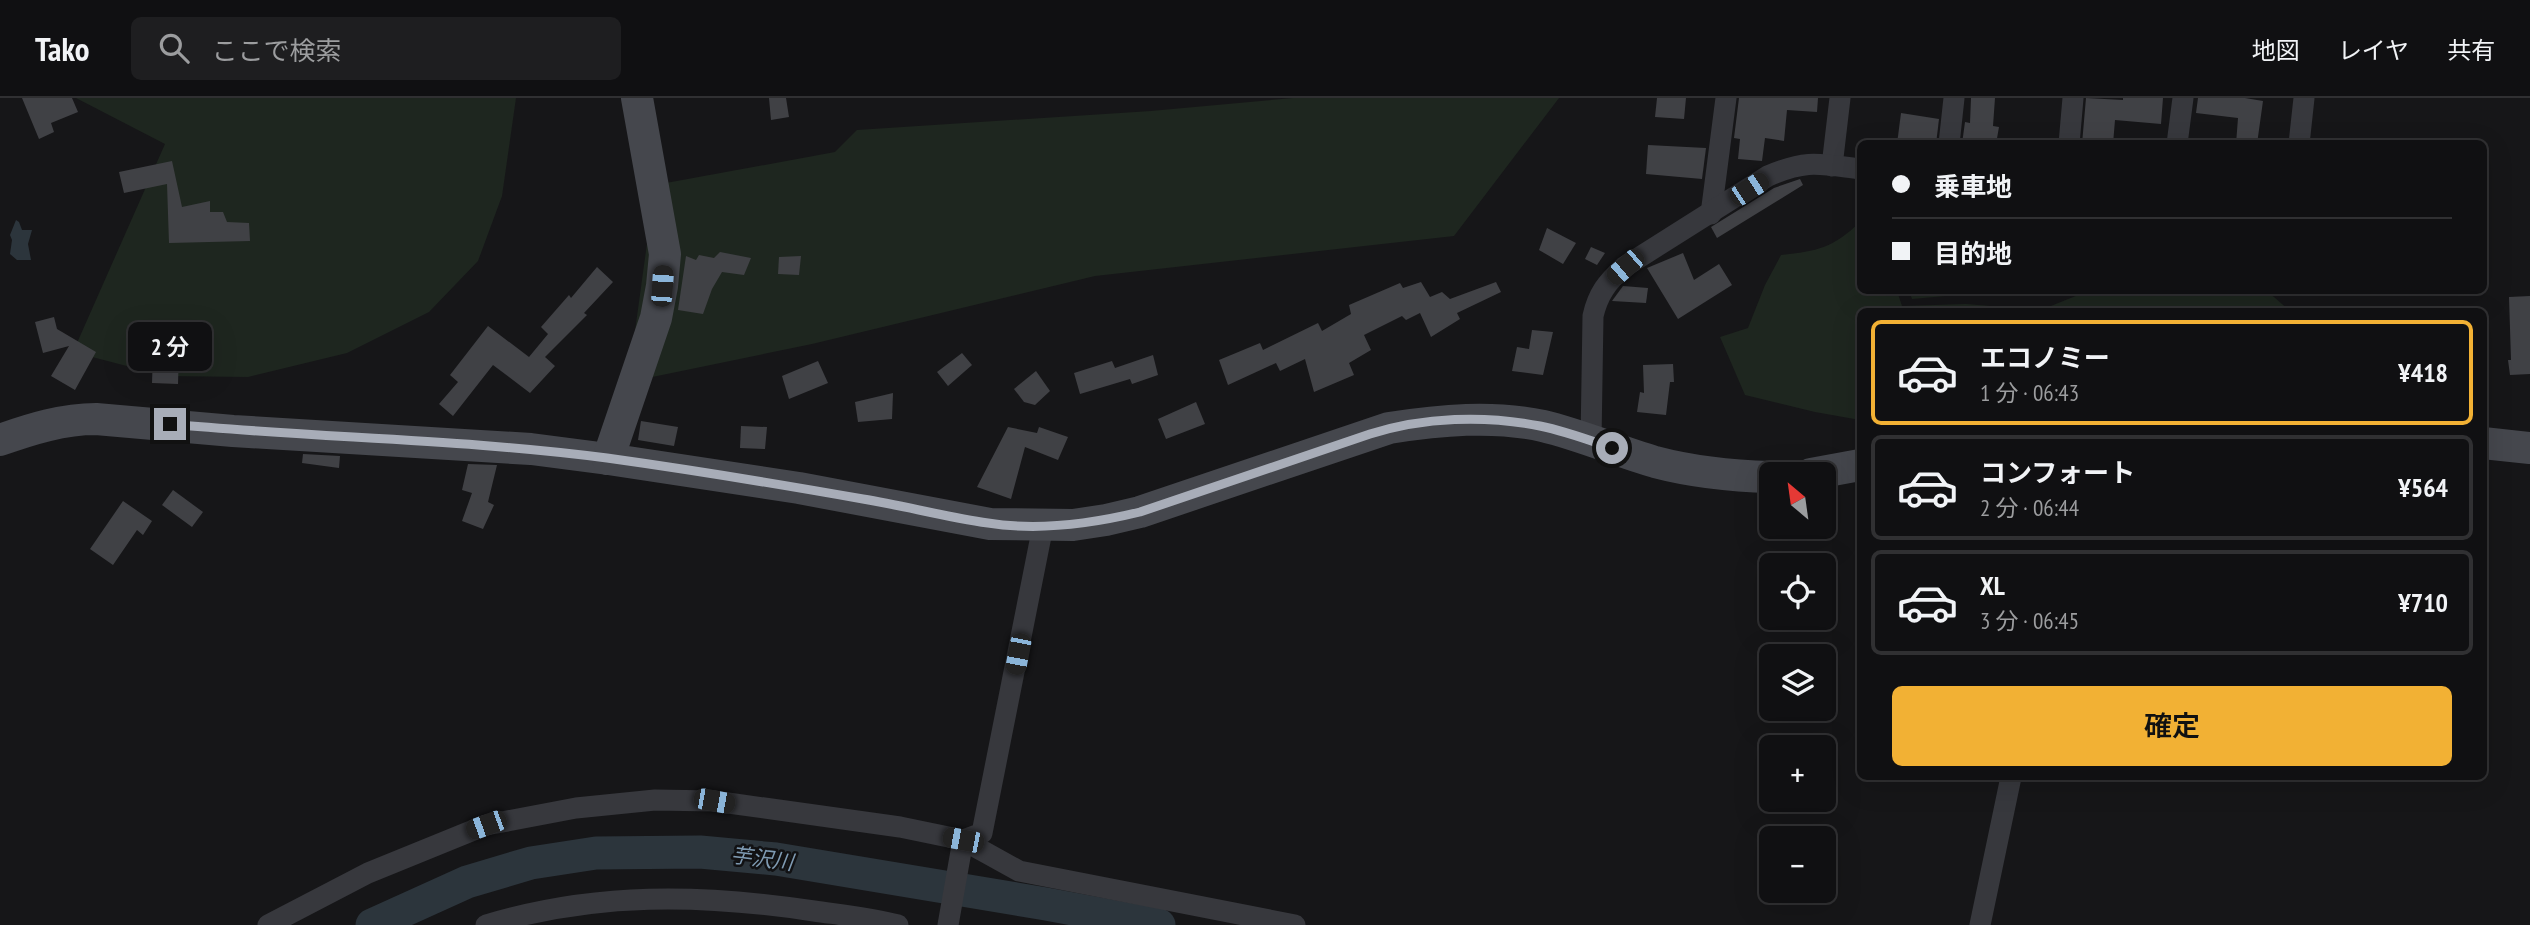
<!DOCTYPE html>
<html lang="ja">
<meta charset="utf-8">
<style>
:root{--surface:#101012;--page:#1e1e20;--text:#f1f3f6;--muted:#9c9d9f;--line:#303032;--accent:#f2b134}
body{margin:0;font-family:"PT Sans Narrow","Noto Sans JP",sans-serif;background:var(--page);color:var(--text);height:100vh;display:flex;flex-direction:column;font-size:26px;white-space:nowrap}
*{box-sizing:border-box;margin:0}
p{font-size:23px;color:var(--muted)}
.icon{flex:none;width:38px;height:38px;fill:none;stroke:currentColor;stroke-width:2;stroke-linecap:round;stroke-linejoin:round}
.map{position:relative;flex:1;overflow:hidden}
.sheet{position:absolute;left:1857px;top:210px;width:630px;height:472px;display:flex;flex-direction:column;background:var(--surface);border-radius:10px;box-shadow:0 7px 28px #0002,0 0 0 2px var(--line)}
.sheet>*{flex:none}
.banner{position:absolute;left:1857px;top:42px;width:630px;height:154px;border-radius:10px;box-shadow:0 7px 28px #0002,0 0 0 2px var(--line);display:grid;align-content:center;height:154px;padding:0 35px;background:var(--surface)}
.needle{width:46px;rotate:331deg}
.fabs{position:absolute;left:1759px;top:364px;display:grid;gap:14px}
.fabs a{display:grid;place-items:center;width:77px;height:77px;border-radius:10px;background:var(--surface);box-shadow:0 7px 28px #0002,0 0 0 2px var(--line);font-size:35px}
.end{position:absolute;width:32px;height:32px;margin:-16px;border:9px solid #a8adb8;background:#111;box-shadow:0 0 0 4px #111}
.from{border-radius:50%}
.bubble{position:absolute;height:49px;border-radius:10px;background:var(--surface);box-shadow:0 7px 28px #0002,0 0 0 2px var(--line);font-size:23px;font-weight:600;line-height:49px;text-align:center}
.car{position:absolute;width:21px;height:42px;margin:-21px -10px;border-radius:9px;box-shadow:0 0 5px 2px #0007;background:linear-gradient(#222 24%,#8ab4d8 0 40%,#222 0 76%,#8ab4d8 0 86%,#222 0)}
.banner b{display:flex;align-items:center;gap:24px;height:66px;font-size:26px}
.banner b+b{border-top:2px solid var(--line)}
.banner i{width:18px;height:18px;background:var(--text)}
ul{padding:12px 0 0;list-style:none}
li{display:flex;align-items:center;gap:21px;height:105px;margin:0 14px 10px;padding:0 21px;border:4px solid var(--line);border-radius:10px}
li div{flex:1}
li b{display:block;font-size:26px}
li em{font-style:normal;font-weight:600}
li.selected{border-color:var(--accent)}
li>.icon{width:63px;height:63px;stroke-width:1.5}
.cta{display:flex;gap:14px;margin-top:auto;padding:14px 35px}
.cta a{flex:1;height:80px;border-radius:10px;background:var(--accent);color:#111;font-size:28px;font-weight:600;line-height:80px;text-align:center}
header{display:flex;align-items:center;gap:42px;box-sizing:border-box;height:98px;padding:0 35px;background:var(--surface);border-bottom:2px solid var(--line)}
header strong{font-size:33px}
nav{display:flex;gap:38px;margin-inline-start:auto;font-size:24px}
.search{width:490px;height:63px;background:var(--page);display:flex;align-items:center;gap:18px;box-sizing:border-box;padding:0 24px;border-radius:10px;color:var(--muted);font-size:26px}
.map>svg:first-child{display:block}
</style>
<header>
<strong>Tako</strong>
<div class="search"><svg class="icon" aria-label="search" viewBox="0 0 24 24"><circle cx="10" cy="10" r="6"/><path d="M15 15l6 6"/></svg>ここで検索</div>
<nav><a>地図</a><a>レイヤ</a><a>共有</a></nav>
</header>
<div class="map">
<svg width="2530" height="827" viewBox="0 0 2530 827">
<rect width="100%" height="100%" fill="#161618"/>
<!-- green -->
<g fill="#1e261f">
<polygon points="76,0 516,0 502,98 478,163 429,214 347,255 248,279 165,278 73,254 165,46"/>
<polygon points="1293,0 1559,0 1454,138 1095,178 812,246 628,284 655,87 835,54 857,32 1151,13"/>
<path d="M1860,124V192L1897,193L1902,208L1966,206L2041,212L2088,193L2266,192L2290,213L1860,214V322L1815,314L1745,297L1720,239L1748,230L1765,187L1781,157C1818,153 1833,150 1860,124Z"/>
<polygon points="1909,193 1909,192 1946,193 1945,198 1912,201"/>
</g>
<!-- water -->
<polygon fill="#2c353c" points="16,122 19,124 22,132 32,132 28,146 31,162 17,162 10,156 12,142 10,137"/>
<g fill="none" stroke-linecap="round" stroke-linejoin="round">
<!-- river -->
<polyline stroke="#2c353c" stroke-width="33" points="372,827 467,784 531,765 596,755 700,754 776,761 1046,806 1159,827"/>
</g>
<!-- building -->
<g fill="#404145">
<polygon points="22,0 72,0 78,14 51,25 54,34 39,41"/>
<polygon points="769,0 786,0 789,19 771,22"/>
<polygon points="1657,0 1686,0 1684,21 1655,19"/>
<polygon points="1739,0 1818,0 1817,14 1787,12 1784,43 1765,40 1762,63 1738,61 1740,41 1734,40"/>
<polygon points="1971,0 1995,0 1993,28 1999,29 1996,46 1962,46 1965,24 1970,25"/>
<polygon points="2086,0 2123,2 2123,0 2163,0 2161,26 2115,22 2113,46 2082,46"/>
<polygon points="2198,0 2245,0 2263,3 2257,46 2236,46 2238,20 2196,15"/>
<polygon points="1901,15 1939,21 1936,46 1897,46"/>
<polygon points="1648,47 1706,50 1702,81 1646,76"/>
<polygon points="172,63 182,109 210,103 210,114 223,114 227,124 249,125 250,143 169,145 167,86 124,95 119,74"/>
<polygon points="1800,81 1803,87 1717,140 1711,129 1774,90"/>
<polygon points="1547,130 1576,145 1563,166 1539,152"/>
<polygon points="1591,149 1605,155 1597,167 1585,161"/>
<polygon points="720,154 751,160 744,177 722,174 712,191 703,216 678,212 686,158 696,162 699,157 714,160"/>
<polygon points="1683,155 1694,182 1719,166 1732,187 1678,221 1647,170"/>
<polygon points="801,158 799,177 778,176 779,159"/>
<polygon points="597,169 613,184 584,215 587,217 545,259 555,268 530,295 493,267 453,318 439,306 458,284 450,277 488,228 529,259 548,236 541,229 569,197 571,200"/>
<polygon points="1421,184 1430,199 1442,194 1450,201 1496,184 1501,194 1457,215 1460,221 1431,239 1420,215 1406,222 1402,218 1364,237 1371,252 1349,265 1354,277 1314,294 1305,261 1280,273 1276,265 1228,287 1219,262 1260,245 1263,252 1318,225 1322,233 1351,216 1349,207 1400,185 1403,190"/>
<polygon points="1623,188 1648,190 1646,205 1612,203"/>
<polygon points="2530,198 2530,276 2510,277 2508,262 2511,262 2509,199"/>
<polygon points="54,219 57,231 96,254 75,292 51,278 69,248 43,255 35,224"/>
<polygon points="154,226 171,226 170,253 179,253 178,286 152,285"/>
<polygon points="1532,232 1553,234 1543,277 1512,273 1517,249 1529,251"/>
<polygon points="962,255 972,267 948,288 937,274"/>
<polygon points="1153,257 1158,277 1132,286 1130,281 1080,296 1074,275 1112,263 1115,270"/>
<polygon points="818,263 828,285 789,301 782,278"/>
<polygon points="1673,266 1674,284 1670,284 1666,317 1637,314 1640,294 1644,295 1643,267"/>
<polygon points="1036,273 1050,293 1035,307 1024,304 1014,291"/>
<polygon points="893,295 892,321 858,324 855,304"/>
<polygon points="1196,304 1205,326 1166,341 1158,321"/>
<polygon points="641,323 678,329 674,348 638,342"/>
<polygon points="741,328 767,329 765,351 740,350"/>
<polygon points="1008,329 1037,335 1039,329 1068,339 1058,362 1025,349 1011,401 977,389"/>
<polygon points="303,356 340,358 339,370 302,365"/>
<polygon points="468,366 497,367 488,404 494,407 483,431 462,423 472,395 462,392"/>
<polygon points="173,392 203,414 192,429 162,407"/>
<polygon points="123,403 152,423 143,437 137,432 113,467 90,451"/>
</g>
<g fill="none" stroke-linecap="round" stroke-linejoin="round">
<!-- street -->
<g stroke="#37383d" stroke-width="21">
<polyline points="1949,46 1954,0"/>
<polyline points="2069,46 2073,0"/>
<polyline points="2177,46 2183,0"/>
<polyline points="2299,46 2304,0"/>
<polyline points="1832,68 1840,0"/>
<polyline points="1711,116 1726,0"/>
<path d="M1591,343L1593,218C1598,196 1607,184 1624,169L1768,78C1807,61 1820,66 1860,71"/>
<polyline points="963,742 982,735 1043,428"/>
<polyline points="268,827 368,775 486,727 576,710 655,702 714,703 900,729 963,742 1019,773 1295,827"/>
<path d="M486,827C596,794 701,796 814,813C842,817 871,820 898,827"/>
<polyline points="948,827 963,742"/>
<polyline points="1980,827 2011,679"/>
</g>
<!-- secondary -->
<g stroke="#45474d" stroke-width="32">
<path d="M0,342C31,331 63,321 96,321L233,333L531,351L608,361L799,390L990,426L1073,427L1106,422L1140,414L1389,330C1440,322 1493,317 1543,328C1581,337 1617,353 1655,364C1693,374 1731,378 1771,379"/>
<polyline points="2483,345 2530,350"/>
<polyline points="608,361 656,220 662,188 665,156 637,0"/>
<polyline points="1811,376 1860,367"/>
</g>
</g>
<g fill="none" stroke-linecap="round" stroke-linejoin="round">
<!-- route -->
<path stroke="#a8adb8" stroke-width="9" d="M170,326C315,340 462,341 607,360C693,372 778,386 863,401C905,408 946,419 988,425C1038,433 1091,426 1140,414L1370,336C1424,319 1485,317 1540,328C1565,333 1589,342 1612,350"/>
</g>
<g text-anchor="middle" stroke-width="5" stroke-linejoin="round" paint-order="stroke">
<!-- water labels -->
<g font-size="21" font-style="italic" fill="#7f9bb3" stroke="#111113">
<text transform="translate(762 761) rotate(7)" y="7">芋沢川</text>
</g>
</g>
</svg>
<div class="fabs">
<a><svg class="needle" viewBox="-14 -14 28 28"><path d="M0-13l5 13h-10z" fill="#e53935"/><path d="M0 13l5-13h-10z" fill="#9c9d9f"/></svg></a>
<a><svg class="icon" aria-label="locate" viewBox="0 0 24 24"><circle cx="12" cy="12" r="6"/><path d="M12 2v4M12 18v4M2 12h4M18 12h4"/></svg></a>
<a><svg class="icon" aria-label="layers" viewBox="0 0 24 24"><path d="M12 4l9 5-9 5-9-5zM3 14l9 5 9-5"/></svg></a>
<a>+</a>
<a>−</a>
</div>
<i class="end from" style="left:1612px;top:350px"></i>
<i class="end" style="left:170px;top:326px"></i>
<div class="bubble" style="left:128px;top:224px;width:84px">2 分</div>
<i class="car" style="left:1749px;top:91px;rotate:57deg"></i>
<i class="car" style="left:1625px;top:169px;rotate:229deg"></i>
<i class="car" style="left:662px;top:188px;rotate:4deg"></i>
<i class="car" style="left:1018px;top:556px;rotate:191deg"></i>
<i class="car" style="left:714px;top:703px;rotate:100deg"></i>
<i class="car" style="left:486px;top:727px;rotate:250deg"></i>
<i class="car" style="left:963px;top:742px;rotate:281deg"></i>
<div class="banner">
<b><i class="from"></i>乗車地</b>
<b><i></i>目的地</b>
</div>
<section class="sheet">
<ul>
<li class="selected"><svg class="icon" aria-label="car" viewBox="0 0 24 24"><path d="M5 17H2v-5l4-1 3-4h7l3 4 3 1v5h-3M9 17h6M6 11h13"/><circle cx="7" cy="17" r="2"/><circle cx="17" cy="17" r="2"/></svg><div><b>エコノミー</b><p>1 分 · 06:43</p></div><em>¥418</em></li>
<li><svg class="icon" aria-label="car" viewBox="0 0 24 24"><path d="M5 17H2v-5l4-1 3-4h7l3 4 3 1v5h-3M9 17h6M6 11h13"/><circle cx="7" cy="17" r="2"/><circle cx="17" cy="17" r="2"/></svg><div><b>コンフォート</b><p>2 分 · 06:44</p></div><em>¥564</em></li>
<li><svg class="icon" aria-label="car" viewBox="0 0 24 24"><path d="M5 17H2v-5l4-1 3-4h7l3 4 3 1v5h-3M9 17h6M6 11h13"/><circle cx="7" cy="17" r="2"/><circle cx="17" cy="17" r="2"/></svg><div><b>XL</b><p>3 分 · 06:45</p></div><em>¥710</em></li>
</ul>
<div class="cta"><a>確定</a></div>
</section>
</div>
